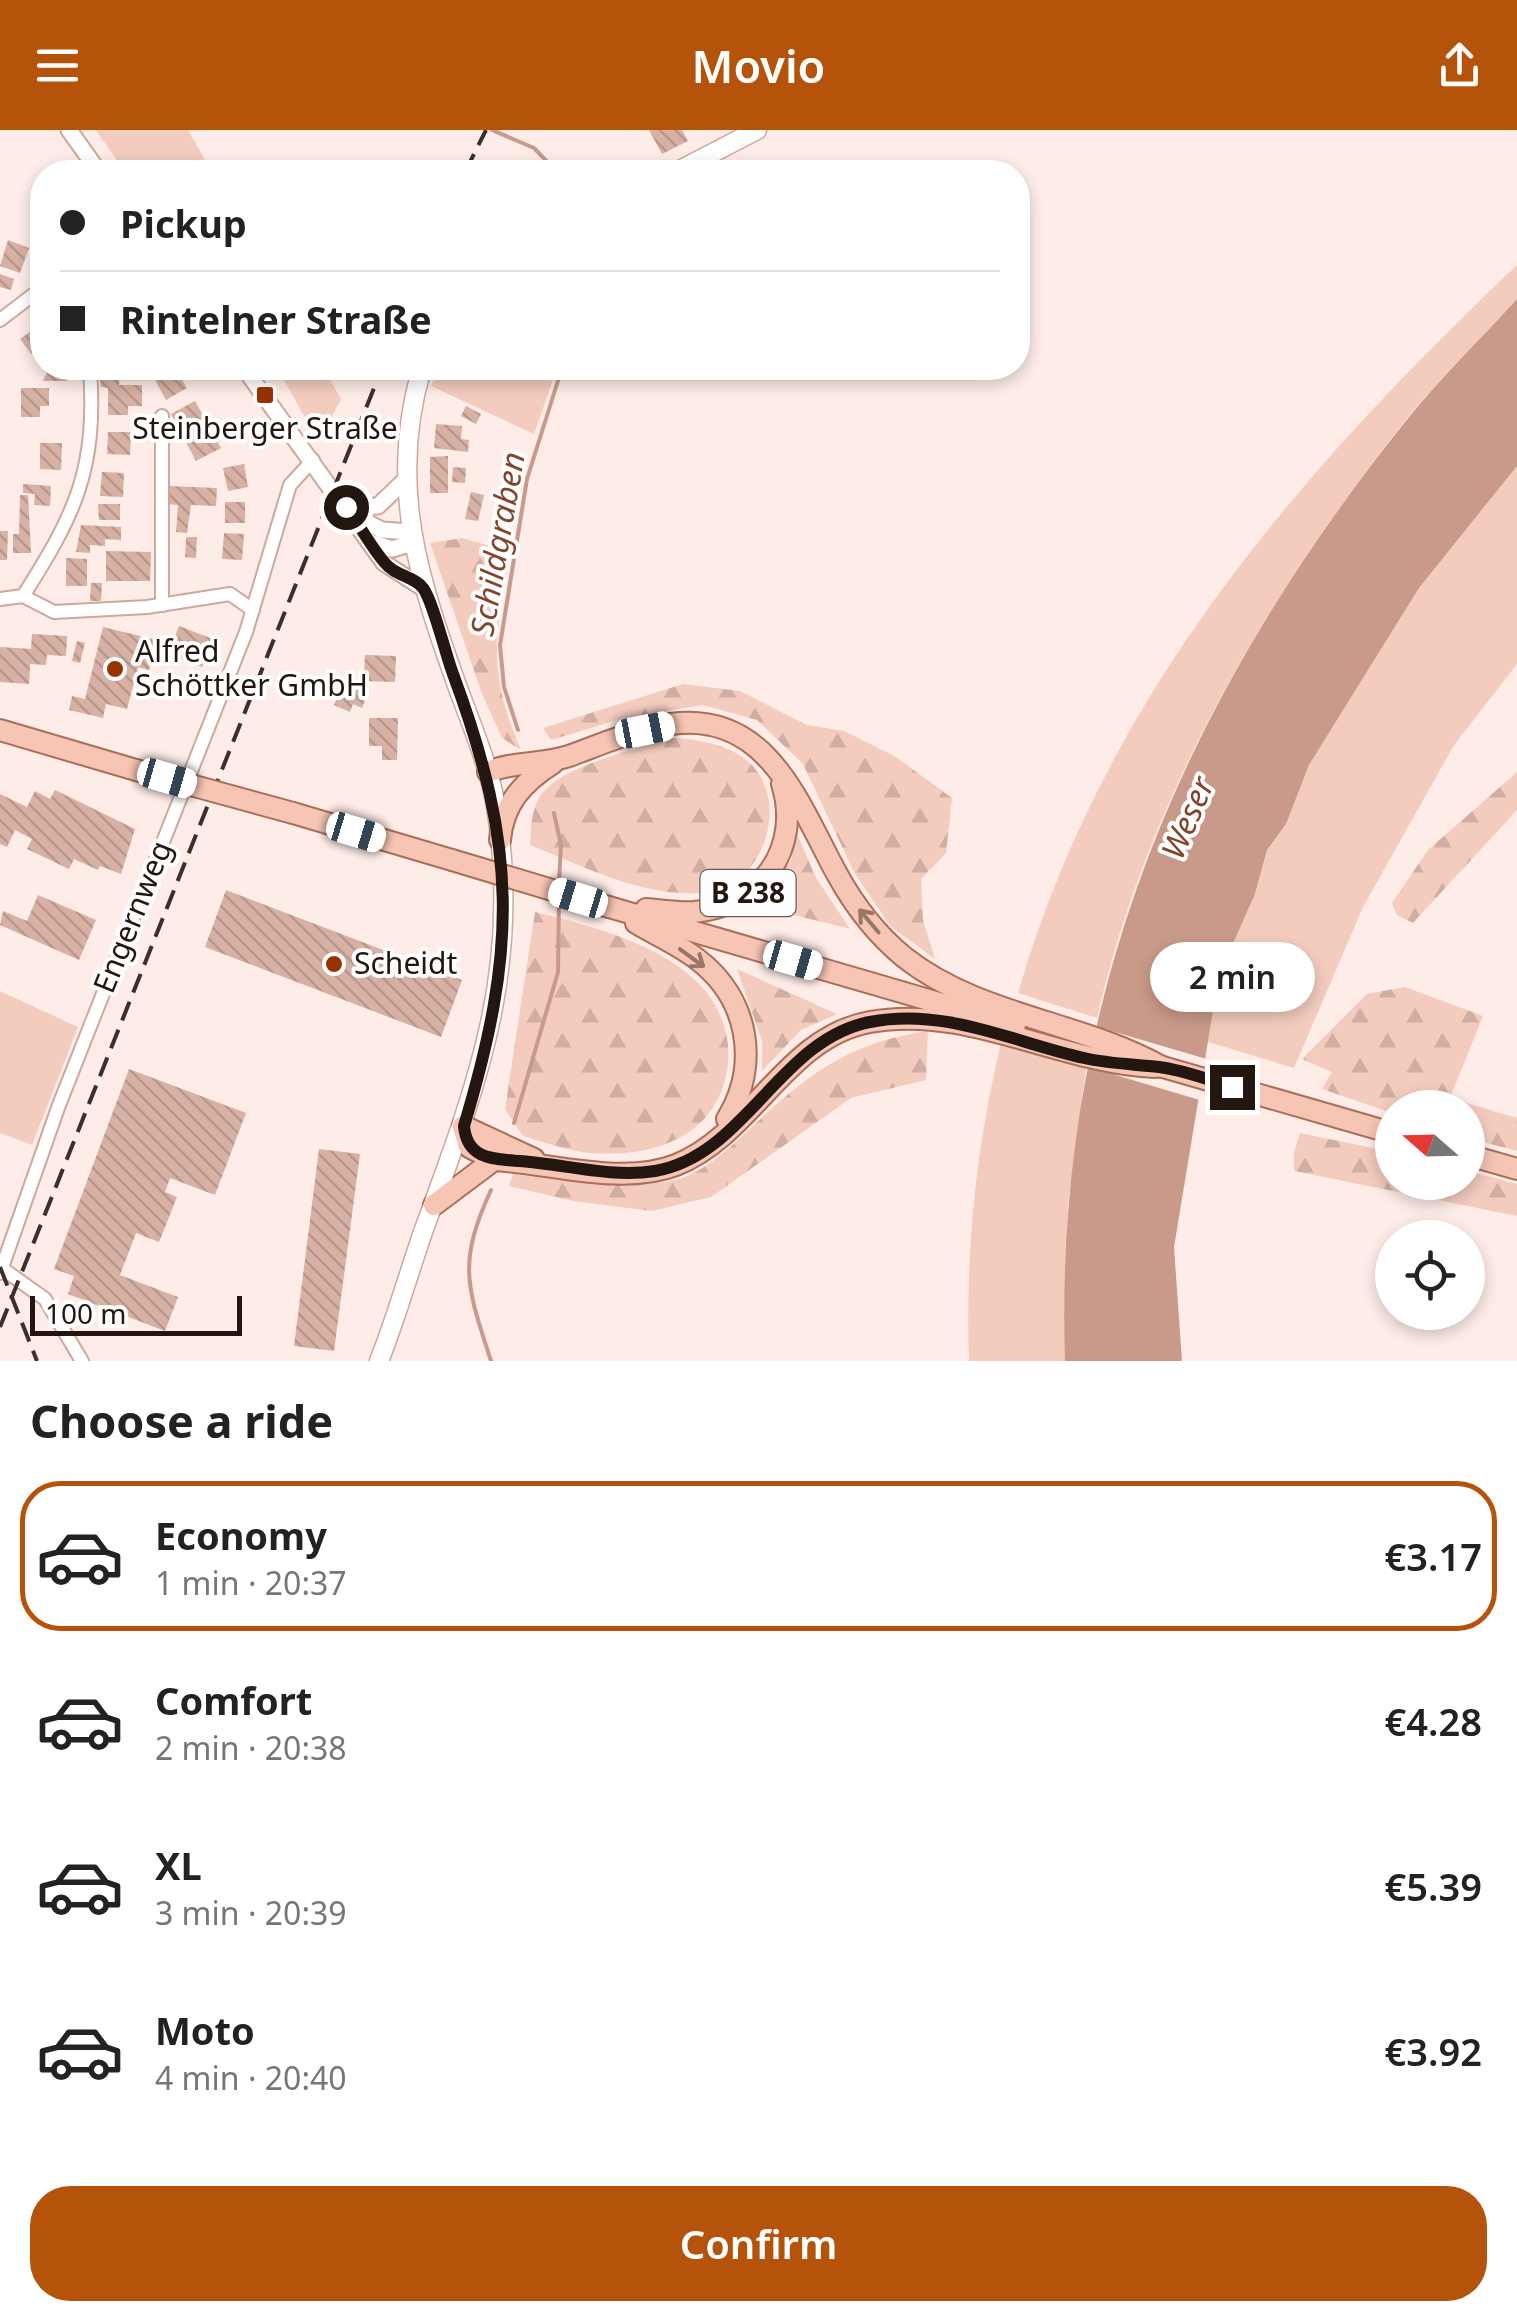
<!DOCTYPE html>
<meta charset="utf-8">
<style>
:root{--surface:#fff;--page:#f2f2f2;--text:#222;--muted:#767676;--line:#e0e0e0;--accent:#b45309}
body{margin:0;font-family:"Noto Sans",sans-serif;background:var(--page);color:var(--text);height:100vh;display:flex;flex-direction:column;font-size:38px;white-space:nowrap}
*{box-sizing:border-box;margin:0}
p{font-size:32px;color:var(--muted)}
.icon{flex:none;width:55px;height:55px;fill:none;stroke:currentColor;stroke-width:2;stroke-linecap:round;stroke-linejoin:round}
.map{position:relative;height:1231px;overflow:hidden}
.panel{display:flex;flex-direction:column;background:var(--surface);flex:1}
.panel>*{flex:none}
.banner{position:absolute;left:30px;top:30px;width:1000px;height:220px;border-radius:40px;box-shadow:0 5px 15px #0003;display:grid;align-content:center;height:220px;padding:0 30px;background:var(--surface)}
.needle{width:65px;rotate:290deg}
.tools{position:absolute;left:1375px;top:960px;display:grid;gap:20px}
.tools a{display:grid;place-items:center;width:110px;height:110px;border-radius:50%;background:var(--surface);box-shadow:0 5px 15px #0003;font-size:50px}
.scale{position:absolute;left:30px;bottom:25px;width:212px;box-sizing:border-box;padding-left:10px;border:5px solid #231611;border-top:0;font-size:28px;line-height:35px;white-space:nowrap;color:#231611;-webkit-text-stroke:8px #fefefe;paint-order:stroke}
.end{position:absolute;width:45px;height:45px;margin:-22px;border:12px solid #231611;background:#fff;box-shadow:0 0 0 5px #fff}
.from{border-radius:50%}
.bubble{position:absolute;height:70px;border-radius:35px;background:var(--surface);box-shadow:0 5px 15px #0003;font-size:32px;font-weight:600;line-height:70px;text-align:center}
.car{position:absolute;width:30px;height:60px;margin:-30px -15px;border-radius:12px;box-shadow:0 0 8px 2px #0007;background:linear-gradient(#fff 24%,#345 0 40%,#fff 0 76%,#345 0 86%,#fff 0)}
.banner b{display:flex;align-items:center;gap:35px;height:95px;font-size:38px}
.banner b+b{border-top:2px solid var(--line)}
.banner i{width:25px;height:25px;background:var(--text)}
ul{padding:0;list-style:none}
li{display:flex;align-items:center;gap:30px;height:150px;margin:0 20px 15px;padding:0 10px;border:5px solid transparent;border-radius:40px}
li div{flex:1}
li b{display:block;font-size:38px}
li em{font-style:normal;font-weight:600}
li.selected{border-color:var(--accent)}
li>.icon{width:90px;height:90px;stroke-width:1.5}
h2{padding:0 30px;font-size:45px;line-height:120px}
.cta{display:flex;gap:20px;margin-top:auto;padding:20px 30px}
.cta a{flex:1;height:115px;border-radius:40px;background:var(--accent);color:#fff;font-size:40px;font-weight:600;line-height:115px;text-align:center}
header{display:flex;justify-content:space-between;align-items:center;height:130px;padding:0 30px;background:var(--accent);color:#fff;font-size:45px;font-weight:600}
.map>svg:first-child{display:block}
</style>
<header><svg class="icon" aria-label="menu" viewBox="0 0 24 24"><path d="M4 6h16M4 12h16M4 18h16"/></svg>Movio<svg class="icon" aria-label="share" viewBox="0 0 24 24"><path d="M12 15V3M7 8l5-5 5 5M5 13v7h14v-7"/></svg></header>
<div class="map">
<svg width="1517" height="1231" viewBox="0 0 1517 1231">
<defs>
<pattern id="forest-firs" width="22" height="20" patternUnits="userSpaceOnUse" patternTransform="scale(2.5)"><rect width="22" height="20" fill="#f3ccbe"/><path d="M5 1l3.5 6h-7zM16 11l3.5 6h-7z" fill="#d0aea2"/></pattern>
<pattern id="building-back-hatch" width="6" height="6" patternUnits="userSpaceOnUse" patternTransform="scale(2.5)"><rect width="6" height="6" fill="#d7b1a3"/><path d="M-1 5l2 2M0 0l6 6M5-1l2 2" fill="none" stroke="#b8988b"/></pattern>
</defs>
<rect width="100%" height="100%" fill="#fdece7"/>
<!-- green -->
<g fill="#f3ccbe">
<polygon points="96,0 188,0 212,42 125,42"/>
<path d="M1517,135V169C1480,210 1439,249 1404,292C1266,468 1147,668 1097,888L1018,863C1104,566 1297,344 1517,135Z"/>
<path d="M273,238H323L341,269L321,307C299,288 295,259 273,238Z"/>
<polygon points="439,238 557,238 534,304 431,256"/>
<polygon points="1517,336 1517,534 1454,615 1363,777 1294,938 1208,912 1219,845 1255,764 1267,720 1286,694 1309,635 1419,458"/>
<polygon points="0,861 78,897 32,1015 0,1003"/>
<path d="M1001,913L1086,939L1068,1073L1065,1231H969C965,1124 976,1017 1001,913Z"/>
</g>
<!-- forest -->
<g fill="url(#forest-firs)">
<path d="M462,408L511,422C495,505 486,539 521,620L502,608L482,564L430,413Z"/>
<polygon points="683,554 740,561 807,595 844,601 896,627 952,668 946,723 921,749 923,790 935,829 890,796 854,742 803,634 757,590 703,575 624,588 551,610 543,598"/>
<path d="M675,608C698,610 720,613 741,626C794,661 768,754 707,762C646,770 584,736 530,715C531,699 531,682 539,668C557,636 640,618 675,608Z"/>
<polygon points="1517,642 1517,680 1413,793 1397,785 1392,773 1428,720"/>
<polygon points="796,701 815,746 850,799 758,776 791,730"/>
<path d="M535,782C588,795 655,812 696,851C719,872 731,904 728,934C719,1006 656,1028 590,1023C568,1021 544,1012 523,1006L505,979Z"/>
<polygon points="737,839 837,884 801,900 762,941 762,911"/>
<polygon points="1405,857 1483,886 1450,968 1517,988 1517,1021 1468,1008 1468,978 1392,978 1392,983 1322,959 1332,942 1302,929 1367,864"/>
<path d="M928,901L926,950L851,968L711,1067L652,1081L573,1071L509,1056L513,1044C559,1050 639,1062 682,1048C710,1038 735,1013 756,993C812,941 852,912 928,901Z"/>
<polygon points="1300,1003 1392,1022 1392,1052 1468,1052 1468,1041 1517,1054 1517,1086 1294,1041 1294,1022"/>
</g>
<!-- water -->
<path fill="#c99a89" d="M1517,169V336L1419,458L1309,635L1286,694L1267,720L1255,764L1219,845L1174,1117L1182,1231H1065C1053,870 1182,571 1405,292C1439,249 1480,210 1517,169Z"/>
<!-- pier -->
<polygon fill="#fdece7" points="1091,895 1210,930 1203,971 1082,935"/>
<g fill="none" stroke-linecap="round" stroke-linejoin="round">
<!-- stream -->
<g stroke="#c99a89" stroke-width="4">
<polyline points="492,0 534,18 557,42"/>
<polyline points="518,600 504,557 500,515 527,349 562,238"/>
<polyline points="554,683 561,715 559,753"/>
<polyline points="514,993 558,842 559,767"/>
<path d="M491,1060C457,1134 467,1156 491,1231"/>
</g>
</g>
<!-- building -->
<g fill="url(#building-back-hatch)">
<polygon points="649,0 682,0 688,11 662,24"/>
<polygon points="8,110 29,118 20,143 0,136"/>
<polygon points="0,144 14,149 11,160 0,157"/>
<polygon points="42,193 42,216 31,224 20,209"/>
<polygon points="49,238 71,238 70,245 66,251 43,251"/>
<polygon points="175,238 187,258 166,270 155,250"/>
<polygon points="99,241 120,244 119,255 142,255 142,276 128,276 128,285 108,285 108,258 101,257"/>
<polygon points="21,258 49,258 49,276 40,276 40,287 21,287"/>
<polygon points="195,271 221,318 196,331 171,284"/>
<polygon points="466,276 481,284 476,294 461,286"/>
<polygon points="436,294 462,296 461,309 469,310 468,322 434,318"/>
<polygon points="108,302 131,302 130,325 107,324"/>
<polygon points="40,313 62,313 61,340 40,339"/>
<polygon points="448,326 448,363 430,363 430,327"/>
<polygon points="244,334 248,357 228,361 223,338"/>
<polygon points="453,337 466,338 465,353 452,352"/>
<polygon points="102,342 124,343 123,367 100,366"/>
<polygon points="23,354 51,356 50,376 34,375 35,364 23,363"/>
<polygon points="168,356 217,358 216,376 191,375 187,403 176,402 178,375 168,374"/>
<polygon points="471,362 484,365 478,391 465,389"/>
<polygon points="20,365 28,365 31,423 13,423 13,404 19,404"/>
<rect x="225" y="372" width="20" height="21"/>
<polygon points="98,374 120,374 120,390 99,390"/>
<polygon points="81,395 121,397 121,410 105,409 105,416 90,415 90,423 76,422"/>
<polygon points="0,401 8,401 7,430 0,430"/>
<polygon points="224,403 244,404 242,430 222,429"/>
<polygon points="186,407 197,407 196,428 185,427"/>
<polygon points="106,421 151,422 150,451 106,451"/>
<polygon points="66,428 87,429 87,456 66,456"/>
<polygon points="91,453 102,453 101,471 90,471"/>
<polygon points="179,496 213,509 202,537 168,524"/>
<polygon points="103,497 157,510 149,540 138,537 127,579 106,574 103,588 69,580 72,566 85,569"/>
<polygon points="32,504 67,506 66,526 47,525 46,535 30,534 29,554 0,552 0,517 31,519"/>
<polygon points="77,511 85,513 80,533 72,531"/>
<polygon points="365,525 396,526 395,552 364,551"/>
<polygon points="345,550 369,560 362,578 353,574 350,582 334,575"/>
<polygon points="369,588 398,588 397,630 382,630 382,616 369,616"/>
<polygon points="55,660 135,699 121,744 100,736 98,740 74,729 69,739 27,719 32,709 15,700 7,717 0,714 0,664 27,677 35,661 50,669"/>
<polygon points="226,760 462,850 441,907 205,817"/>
<polygon points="38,765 96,790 79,830 0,795 3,781 27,791"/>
<polygon points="129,939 246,983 215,1065 170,1048 165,1062 177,1067 159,1112 136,1103 120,1145 178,1167 165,1201 68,1164 74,1146 54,1139"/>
<polygon points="319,1019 360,1024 334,1221 294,1216"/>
</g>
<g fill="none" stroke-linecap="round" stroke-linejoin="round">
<!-- minor casing -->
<g stroke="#cea89a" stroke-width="16">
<g id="minor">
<polyline points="0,190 42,158"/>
<polyline points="23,466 54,482 147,477 230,464 253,480"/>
<path d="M0,469L23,466C76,383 97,339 90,238"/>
<polyline points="162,475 162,286"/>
<polyline points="3,1139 45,1169 82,1231"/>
<polyline points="0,1143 59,975 246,502 290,355 313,330"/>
</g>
</g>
<!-- tertiary casing -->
<g stroke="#cea89a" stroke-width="19">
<g id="tertiary">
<polyline points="69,0 99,42"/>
<polyline points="244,238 384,433 423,458"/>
<polyline points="347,377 378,376 404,351"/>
<polyline points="358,388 382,400 411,402"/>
<polyline points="370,412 392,419 413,413"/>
</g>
</g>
<!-- secondary casing -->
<g stroke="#cea89a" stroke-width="21">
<g id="secondary">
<polyline points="676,42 757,0"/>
<path d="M379,1231C396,1189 408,1145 423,1102C476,957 521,843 497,683C491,641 474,601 459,561C419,450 387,355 422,238"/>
</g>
</g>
<!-- primary casing -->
<g stroke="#a86f5a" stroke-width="24">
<g id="primary">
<polyline points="0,600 136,640"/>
<path d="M488,642C514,631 542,635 569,626C602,614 636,599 671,594C769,581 799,675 837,744C854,775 876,804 904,827C978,886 1080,891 1162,937"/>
<polyline points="293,683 452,730"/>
<path d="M500,710C503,674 523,652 553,633"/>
<polyline points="609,777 1015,895"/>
<path d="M646,779C661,780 678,783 694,782C761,776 802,718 782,654"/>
<path d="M636,793C656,805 679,815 697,829C749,868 760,935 727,989"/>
<polyline points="1149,933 1392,1003"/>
<polyline points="1468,1025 1517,1039"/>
<polyline points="494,1030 469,1017 463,996 534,1029"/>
<path d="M434,1075L494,1030C550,1033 622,1056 676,1035C752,1005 786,907 870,892C967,874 1059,933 1155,937"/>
</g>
</g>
<!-- minor -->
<use href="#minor" stroke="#fff" stroke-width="12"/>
<!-- tertiary -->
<use href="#tertiary" stroke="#fff" stroke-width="15"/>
<!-- secondary -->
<use href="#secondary" stroke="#fff" stroke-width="18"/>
<!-- primary -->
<use href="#primary" stroke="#f6c5b4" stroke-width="20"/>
<!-- rail -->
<g stroke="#3c2e29" stroke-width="4" stroke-dasharray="20 10" stroke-linecap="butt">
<polyline points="465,42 486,0"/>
<polyline points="0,1137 37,1231"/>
<polyline points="0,1197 382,238"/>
</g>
<!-- primary-bridge casing -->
<g stroke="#a86f5a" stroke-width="24" stroke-linecap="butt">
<g id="primary-bridge">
<polyline points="136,640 293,683"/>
<polyline points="452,730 609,777"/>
</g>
</g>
<!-- primary-bridge -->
<use href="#primary-bridge" stroke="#f6c5b4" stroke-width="20"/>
</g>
<!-- one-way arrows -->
<defs><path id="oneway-shaft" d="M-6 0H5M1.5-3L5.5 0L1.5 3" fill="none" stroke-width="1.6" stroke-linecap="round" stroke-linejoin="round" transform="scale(2.5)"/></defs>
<g stroke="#97766b">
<use href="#oneway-shaft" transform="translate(869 791) rotate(-130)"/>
<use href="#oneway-shaft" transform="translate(692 828) rotate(36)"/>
</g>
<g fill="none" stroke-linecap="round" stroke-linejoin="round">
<!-- route -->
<path stroke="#231611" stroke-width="12" d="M346,377C360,395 370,416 385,433C394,445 415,447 423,458C433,471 446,526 453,544C518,719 517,819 464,996C467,1029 492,1029 519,1031C564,1034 610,1048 655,1041C745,1026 780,909 870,892C944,877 1013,912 1084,928C1110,934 1134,934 1159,937C1184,940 1209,950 1232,957"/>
</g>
<!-- markers -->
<g fill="#973300" stroke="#fefefe" stroke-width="4">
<rect x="255" y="255" width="20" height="20" rx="5"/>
<circle cx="115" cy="539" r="10"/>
<circle cx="334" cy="834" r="10"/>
</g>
<g text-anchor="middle" stroke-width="8" stroke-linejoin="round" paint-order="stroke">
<!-- shield labels -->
<rect fill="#fefefe" stroke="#655c58" stroke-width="2.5" x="700.5" y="740" width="95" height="46" rx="8"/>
<g font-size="28" font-weight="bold" fill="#231611">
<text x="748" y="773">B 238</text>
</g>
<!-- poi labels -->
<g font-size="30" fill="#231611" stroke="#fefefe" text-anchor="start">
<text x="265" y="309" text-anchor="middle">Steinberger Straße</text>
<text x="135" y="532">Alfred<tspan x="135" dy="34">Schöttker GmbH</tspan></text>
<text x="354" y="844">Scheidt</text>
</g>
<!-- street labels -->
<g font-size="30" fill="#231611" stroke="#fefefe">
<text transform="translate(133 787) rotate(-68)" y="10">Engernweg</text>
</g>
<!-- water labels -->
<g font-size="32" font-style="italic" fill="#82442d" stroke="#fefefe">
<text transform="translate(498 414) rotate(-80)" y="11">Schildgraben</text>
<text transform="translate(1188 688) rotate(-67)" y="11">Weser</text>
</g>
</g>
</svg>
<div class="tools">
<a><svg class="needle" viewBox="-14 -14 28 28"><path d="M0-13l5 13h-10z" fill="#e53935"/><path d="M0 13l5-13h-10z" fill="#767676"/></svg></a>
<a><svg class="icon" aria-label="locate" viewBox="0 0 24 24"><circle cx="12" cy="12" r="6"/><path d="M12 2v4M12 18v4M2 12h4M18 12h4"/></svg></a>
</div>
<div class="scale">100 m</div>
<i class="end from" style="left:346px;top:377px"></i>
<i class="end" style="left:1232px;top:957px"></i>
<div class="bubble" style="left:1150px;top:812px;width:165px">2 min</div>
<i class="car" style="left:645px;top:600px;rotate:79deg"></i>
<i class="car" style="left:167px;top:648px;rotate:106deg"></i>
<i class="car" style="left:356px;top:702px;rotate:107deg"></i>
<i class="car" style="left:578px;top:768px;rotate:287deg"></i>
<i class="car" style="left:793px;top:830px;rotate:106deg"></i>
<div class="banner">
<b><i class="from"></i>Pickup</b>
<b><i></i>Rintelner Straße</b>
</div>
</div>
<section class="panel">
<h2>Choose a ride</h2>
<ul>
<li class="selected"><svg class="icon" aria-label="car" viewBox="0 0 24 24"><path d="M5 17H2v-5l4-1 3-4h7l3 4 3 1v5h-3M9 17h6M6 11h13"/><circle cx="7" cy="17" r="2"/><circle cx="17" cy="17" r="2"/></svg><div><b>Economy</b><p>1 min · 20:37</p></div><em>€3.17</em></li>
<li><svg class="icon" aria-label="car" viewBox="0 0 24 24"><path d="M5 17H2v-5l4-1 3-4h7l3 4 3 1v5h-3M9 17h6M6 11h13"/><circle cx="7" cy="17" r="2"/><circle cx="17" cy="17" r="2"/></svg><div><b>Comfort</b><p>2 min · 20:38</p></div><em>€4.28</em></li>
<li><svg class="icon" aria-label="car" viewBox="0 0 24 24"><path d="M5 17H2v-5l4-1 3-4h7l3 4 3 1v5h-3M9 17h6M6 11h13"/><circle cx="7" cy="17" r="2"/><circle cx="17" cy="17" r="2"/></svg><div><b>XL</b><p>3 min · 20:39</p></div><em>€5.39</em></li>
<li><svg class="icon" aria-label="car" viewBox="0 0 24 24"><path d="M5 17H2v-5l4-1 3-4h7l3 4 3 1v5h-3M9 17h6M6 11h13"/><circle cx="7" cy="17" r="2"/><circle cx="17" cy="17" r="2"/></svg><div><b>Moto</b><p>4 min · 20:40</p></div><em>€3.92</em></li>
</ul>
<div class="cta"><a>Confirm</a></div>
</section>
